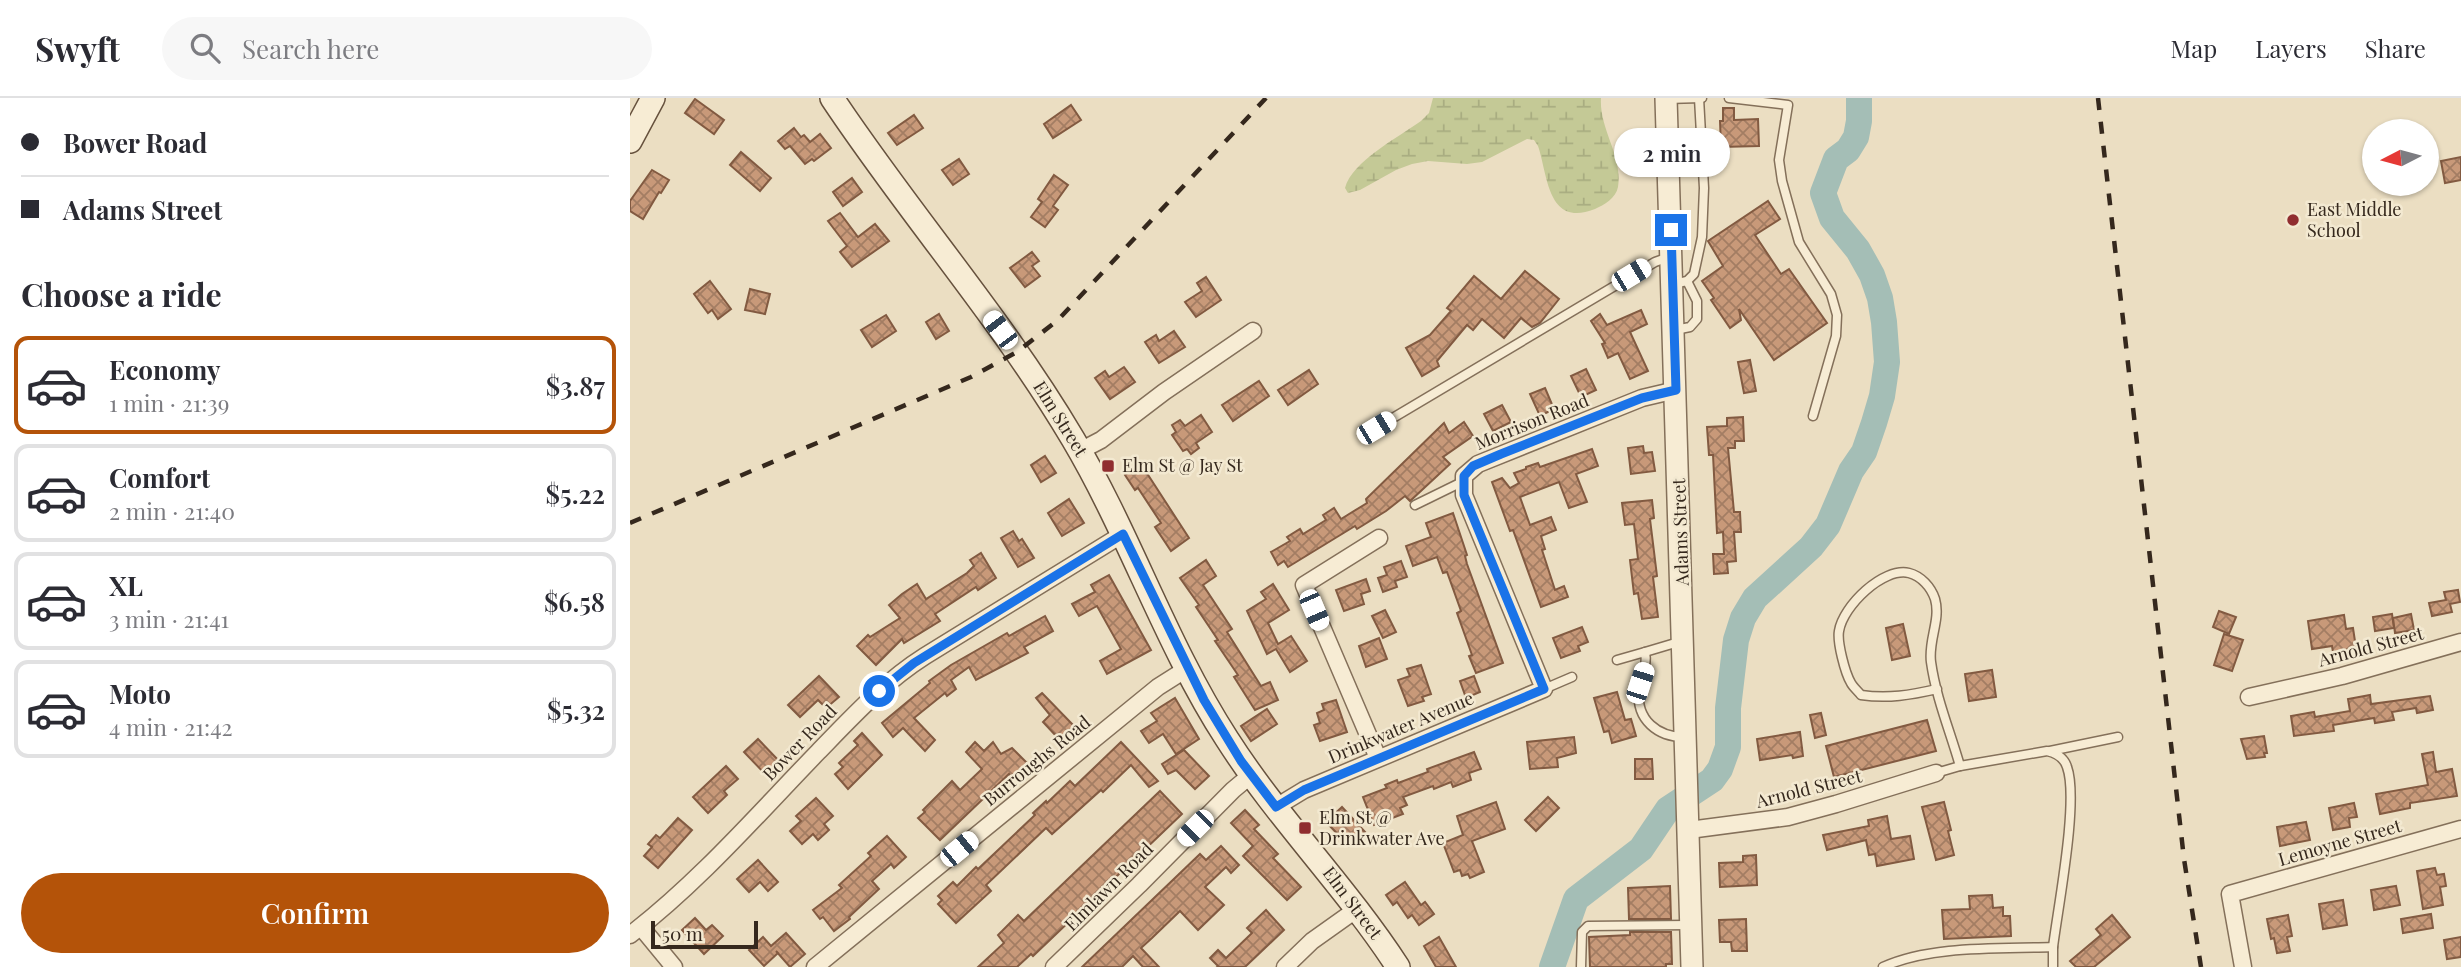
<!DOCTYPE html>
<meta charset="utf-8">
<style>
:root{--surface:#fff;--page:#f7f7f7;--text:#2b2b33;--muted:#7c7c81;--line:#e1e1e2;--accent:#b45309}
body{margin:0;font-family:"Playfair Display",serif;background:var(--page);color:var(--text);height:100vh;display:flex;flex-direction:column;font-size:26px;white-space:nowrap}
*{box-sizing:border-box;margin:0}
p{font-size:23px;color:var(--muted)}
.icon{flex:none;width:38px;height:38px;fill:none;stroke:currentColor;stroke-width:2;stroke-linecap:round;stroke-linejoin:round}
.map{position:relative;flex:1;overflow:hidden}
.panel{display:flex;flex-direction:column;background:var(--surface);width:630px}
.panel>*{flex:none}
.guide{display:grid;align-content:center;height:154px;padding:0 21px;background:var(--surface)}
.needle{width:46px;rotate:264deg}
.fabs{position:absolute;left:1732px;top:21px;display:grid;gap:14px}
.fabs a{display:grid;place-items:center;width:77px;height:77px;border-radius:50%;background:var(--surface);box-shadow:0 2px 5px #0004;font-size:35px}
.scale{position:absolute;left:21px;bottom:18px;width:107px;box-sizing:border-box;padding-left:7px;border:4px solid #35281d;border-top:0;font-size:19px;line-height:24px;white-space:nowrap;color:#35281d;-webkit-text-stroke:5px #f3e9d1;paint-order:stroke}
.end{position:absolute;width:32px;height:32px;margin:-16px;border:9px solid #1a73e8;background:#fff;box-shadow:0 0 0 4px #fff}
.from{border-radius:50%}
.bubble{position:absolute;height:49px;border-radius:24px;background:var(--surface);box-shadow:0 2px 5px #0004;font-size:23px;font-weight:600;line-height:49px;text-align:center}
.car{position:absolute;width:21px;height:42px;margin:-21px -10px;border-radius:9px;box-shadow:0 0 5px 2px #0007;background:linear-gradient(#fff 24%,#345 0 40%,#fff 0 76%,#345 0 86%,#fff 0)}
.guide b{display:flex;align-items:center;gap:24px;height:66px;font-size:26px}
.guide b+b{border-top:2px solid var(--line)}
.guide i{width:18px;height:18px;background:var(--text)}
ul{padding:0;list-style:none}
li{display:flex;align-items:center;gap:21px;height:98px;margin:0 14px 10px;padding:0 7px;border:4px solid var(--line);border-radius:14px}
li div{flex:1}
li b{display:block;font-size:26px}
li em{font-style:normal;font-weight:600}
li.on{border-color:var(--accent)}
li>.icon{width:63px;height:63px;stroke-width:1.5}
h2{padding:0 21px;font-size:32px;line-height:84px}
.cta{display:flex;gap:14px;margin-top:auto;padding:14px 21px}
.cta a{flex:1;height:80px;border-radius:42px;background:var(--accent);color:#fff;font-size:28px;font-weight:600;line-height:80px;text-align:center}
header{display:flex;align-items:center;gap:42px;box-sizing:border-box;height:98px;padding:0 35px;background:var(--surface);border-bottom:2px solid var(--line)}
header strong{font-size:33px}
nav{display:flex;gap:38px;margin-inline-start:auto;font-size:24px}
.search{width:490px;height:63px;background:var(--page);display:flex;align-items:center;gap:18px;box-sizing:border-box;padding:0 24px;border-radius:38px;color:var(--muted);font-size:26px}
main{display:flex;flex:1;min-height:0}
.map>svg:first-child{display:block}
</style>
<header>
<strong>Swyft</strong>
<div class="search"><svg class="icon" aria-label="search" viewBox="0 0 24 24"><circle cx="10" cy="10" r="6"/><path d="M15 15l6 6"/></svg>Search here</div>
<nav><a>Map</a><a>Layers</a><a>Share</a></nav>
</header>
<main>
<section class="panel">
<div class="guide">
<b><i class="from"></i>Bower Road</b>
<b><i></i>Adams Street</b>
</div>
<h2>Choose a ride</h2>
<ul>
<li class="on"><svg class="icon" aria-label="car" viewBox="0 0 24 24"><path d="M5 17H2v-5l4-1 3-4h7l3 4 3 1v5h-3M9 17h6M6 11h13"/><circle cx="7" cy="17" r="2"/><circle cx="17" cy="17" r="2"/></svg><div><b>Economy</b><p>1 min · 21:39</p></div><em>$3.87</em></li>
<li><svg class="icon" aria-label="car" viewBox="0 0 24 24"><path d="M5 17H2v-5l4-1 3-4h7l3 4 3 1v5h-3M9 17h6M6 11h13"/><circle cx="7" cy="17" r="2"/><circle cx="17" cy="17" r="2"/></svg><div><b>Comfort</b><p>2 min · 21:40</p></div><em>$5.22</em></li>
<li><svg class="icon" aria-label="car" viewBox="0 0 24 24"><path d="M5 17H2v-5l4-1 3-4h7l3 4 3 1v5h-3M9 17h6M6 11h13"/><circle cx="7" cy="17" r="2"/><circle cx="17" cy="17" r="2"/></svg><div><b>XL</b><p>3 min · 21:41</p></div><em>$6.58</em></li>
<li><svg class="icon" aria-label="car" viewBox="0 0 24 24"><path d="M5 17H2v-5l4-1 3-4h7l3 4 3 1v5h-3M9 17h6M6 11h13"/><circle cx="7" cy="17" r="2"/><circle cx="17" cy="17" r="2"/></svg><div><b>Moto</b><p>4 min · 21:42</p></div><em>$5.32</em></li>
</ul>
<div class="cta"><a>Confirm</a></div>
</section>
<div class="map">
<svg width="1831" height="869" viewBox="0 0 1831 869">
<defs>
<pattern id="wetland-marsh" width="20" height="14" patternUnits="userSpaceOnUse" patternTransform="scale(1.75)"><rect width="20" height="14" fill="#c4c996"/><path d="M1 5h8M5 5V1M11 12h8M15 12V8" fill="none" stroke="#a9ad81"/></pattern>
<pattern id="building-cross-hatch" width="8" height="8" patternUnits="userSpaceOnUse" patternTransform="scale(1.75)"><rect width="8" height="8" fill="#c89979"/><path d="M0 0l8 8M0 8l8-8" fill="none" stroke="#a37d63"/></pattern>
</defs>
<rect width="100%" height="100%" fill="#ebdec2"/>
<!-- wetland -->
<path fill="url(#wetland-marsh)" d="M803,0H971C969,31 993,58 988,89C986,100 974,107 965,111C917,130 918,77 908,48L904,42L897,41L852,64L837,66L798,63L782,66L766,72L730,92L718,95L715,90C722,63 769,39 791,23L799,15Z"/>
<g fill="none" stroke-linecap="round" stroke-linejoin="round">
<!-- river -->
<polyline stroke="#a4beb6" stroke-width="26" points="922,869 946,801 1011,751 1038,711 1082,682 1090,671 1098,649 1098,610 1106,542 1113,520 1125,500 1181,449 1198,427 1221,373 1234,354 1244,325 1252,298 1257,264 1254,224 1250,200 1242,177 1228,152 1202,120 1193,95 1206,61 1218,52 1226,39 1229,23 1229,0"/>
</g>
<!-- building -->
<g fill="url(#building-cross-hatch)" stroke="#825a41" stroke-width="2">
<polygon points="65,1 94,22 84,36 55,15"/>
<polygon points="441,7 451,22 423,40 414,26"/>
<polygon points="1093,10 1104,10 1104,22 1128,21 1129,48 1091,49 1090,23 1093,23"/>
<polygon points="284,17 293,30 267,47 258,35"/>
<polygon points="164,30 171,39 174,37 180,44 190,36 201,50 184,63 182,61 175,66 160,48 155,51 148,43"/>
<polygon points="111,54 141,80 130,93 100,67"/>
<polygon points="1831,59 1831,82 1815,85 1811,63"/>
<polygon points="329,61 339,76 323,87 312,72"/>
<polygon points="22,72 39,82 31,95 29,94 13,121 0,113 0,103"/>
<polygon points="424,77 438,87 423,108 428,112 415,129 401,119 412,104 408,101"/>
<polygon points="222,80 232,94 213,108 203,94"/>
<polygon points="1138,103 1150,121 1125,137 1151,176 1159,171 1197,225 1144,262 1109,211 1111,222 1100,230 1081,202 1084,200 1072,183 1093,168 1078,143"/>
<polygon points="210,115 228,139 245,126 259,143 222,169 210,154 217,148 198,123"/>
<polygon points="402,154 409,163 402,168 410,178 395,189 380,170"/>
<polygon points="895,173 929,201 910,225 902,229 891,220 874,240 852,221 843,232 837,227 807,263 809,268 792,278 776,250 800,237 821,213 817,210 844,178 871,201"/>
<polygon points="576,179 591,202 566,219 555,204 572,193 567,185"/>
<polygon points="80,183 101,211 88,221 82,212 78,215 64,196"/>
<polygon points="120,191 140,196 135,216 115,212"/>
<polygon points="1011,212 1017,226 1000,234 1018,273 1000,281 988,255 978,260 972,246 975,245 961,223 970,216 977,227"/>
<polygon points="309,216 319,233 306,241 296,224"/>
<polygon points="256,217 266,233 242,249 231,232"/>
<polygon points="544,233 555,249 529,265 515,244 526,237 529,243"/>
<polygon points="1120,262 1126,293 1114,295 1108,264"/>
<polygon points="494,269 505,284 480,301 465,280 475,273 479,279"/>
<polygon points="956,271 966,292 951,299 941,278"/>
<polygon points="679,272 688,286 658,307 648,292"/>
<polygon points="629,283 639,298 603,323 592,307"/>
<polygon points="915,290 924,311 910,318 900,296"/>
<polygon points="872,307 881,324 863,333 854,316"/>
<polygon points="571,317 582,334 566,345 569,350 561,356 557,351 553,353 542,337 546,334 542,327 550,322 555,328"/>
<polygon points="1113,319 1114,343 1105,343 1105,350 1098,350 1104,414 1110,414 1111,434 1104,434 1106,463 1097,464 1098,475 1084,476 1083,456 1094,456 1093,434 1087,435 1083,357 1079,357 1077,329 1097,328 1097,320"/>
<polygon points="834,324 843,338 813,359 820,366 780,403 775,398 756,413 727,431 725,428 658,469 654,463 648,467 641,454 660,443 657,439 670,431 673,436 696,422 693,417 704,410 711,421 737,405 736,401 814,325 819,335"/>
<polygon points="1013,348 1014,355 1022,354 1025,373 1001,376 998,350"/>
<polygon points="962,351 968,368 946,376 957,404 939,410 929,384 890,399 900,427 921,419 926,432 911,438 915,451 912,452 925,492 934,488 938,499 911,509 883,432 880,433 862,384 872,380 880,390 889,385 884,375 896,371 896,369 908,365 910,369"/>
<polygon points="415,358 426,375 411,384 401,367"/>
<polygon points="511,366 559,440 541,453 525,429 531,425 508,390 505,392 495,377"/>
<polygon points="439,401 454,425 432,438 418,415"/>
<polygon points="1022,402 1024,420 1020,421 1027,478 1023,479 1028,519 1012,521 1008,495 1004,496 1000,462 1008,461 1004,426 995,427 992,405"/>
<polygon points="823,415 837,457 835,458 837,466 873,565 846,575 839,558 842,557 827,515 831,513 817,474 813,475 807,459 783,468 776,448 801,439 796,425"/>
<polygon points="383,433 389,443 392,441 404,460 388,469 371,440"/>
<polygon points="351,455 366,480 348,492 346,489 305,516 310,523 274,545 272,541 246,567 227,548 238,537 240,539 270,520 259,507 272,496 287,486 296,501 337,475 344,468 340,462"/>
<polygon points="576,462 586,478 573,487 602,531 597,534 631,588 640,584 648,602 625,612 604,579 608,577 585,543 588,542 566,509 569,507 550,480"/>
<polygon points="771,463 777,479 765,483 767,489 753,494 748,480 757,477 754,469"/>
<polygon points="479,477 521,552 477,576 470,563 491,551 467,508 449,518 442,506 465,494 461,487"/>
<polygon points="736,481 740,493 731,496 734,506 714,513 706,492"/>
<polygon points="643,486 659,512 638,525 648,546 661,538 677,563 660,574 646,551 637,556 617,513 636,501 631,494"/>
<polygon points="1828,492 1830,504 1820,506 1822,514 1802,518 1799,505 1816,502 1814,494"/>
<polygon points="755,512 766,534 753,540 742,518"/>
<polygon points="1589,513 1606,519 1599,536 1583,529"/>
<polygon points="1762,516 1764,530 1745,533 1743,519"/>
<polygon points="1781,516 1784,532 1765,535 1763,520"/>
<polygon points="1714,517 1716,531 1723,530 1726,550 1703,554 1702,548 1682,551 1678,523"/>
<polygon points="415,518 423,533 394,549 398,555 346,582 339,569 321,582 326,591 317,598 315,595 284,620 305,642 295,653 273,630 263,639 252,625 300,585 299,583 321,567 377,535 379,538"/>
<polygon points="1273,526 1280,558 1262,562 1256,530"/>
<polygon points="952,529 958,544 948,548 950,553 931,560 923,540"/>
<polygon points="1594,536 1613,542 1602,573 1584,567"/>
<polygon points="749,540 757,561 736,569 729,548"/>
<polygon points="791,567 801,596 792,599 794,603 778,608 768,582 780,578 777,571"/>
<polygon points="1362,572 1366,599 1339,603 1335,576"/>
<polygon points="189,578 209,599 196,610 188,602 170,619 158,607"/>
<polygon points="844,578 850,594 836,600 830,583"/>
<polygon points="987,594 995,622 1001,621 1006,638 982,645 979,633 974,634 964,600"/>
<polygon points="412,595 444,628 429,641 413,624 420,617 406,600"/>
<polygon points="1740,597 1741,606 1800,598 1803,612 1787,615 1786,610 1762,614 1764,622 1745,625 1744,620 1703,627 1704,633 1664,638 1661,618 1684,614 1685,619 1720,613 1718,601"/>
<polygon points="545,600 569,641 546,656 533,636 519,645 511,633 527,623 521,615"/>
<polygon points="706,602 717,634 690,643 684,627 690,625 687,615 694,612 692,606"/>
<polygon points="637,611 647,626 621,643 611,628"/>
<polygon points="1191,615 1196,637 1185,640 1180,617"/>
<polygon points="1297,622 1306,653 1204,679 1196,648"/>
<polygon points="1170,634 1173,658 1163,660 1162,657 1130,662 1127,641"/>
<polygon points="232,635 252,657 218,691 205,676 213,669 209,665 228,647 224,643"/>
<polygon points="1634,638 1637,655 1634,655 1635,659 1617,661 1611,641"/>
<polygon points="944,639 946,655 927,660 928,669 900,671 897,644"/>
<polygon points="128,641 150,664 136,677 114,654"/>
<polygon points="345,644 354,653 363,644 371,656 382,650 397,665 382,679 379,676 310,742 288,720 295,714 293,712 322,683 330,692 352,671 336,654"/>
<polygon points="491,644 528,683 519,689 501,667 473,694 471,692 422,736 416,730 356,787 361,793 326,825 308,806 312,802 308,798 323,784 327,788 346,769 348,771 405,717 403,715 416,703 417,705 440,683 445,688"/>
<polygon points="554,652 579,678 565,691 546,672 538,676 532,666"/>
<polygon points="844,654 851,671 839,675 841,682 823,689 821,684 804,691 803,688 773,699 777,707 770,710 773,716 744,727 733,699 757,690 755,687 767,682 768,685 798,674 797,671"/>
<polygon points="1803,654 1806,674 1822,671 1827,698 1780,705 1780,710 1750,716 1746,696 1798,687 1792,656"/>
<polygon points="1005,661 1022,661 1023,681 1005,681"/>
<polygon points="96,668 108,681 94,693 97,697 78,715 63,699"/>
<polygon points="530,693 552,716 403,858 401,856 387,869 348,869 374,845 368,837 388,817 394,823"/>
<polygon points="918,699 929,710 906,733 895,722"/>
<polygon points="186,700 203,718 194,726 199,732 188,742 183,736 172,746 160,733 171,723 166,718"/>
<polygon points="866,704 875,731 842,743 854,774 840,780 838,776 832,778 830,772 824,774 813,745 833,737 827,718"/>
<polygon points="1314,704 1321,732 1318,733 1324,757 1306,762 1292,709"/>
<polygon points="1724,705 1727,719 1719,720 1720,729 1703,732 1699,710"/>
<polygon points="712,709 735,734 719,748 696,724"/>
<polygon points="615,712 629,727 624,731 648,756 643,760 671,789 657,802 613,758 623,748 601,725"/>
<polygon points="1257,718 1261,741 1280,738 1284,761 1247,768 1245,756 1239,757 1236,742 1197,752 1193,737 1239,728 1238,722"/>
<polygon points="48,720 62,732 28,770 14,758 22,749 18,746 26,737 30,740"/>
<polygon points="1676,724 1680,742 1650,748 1647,729"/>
<polygon points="257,738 276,759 264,770 261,766 242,783 249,791 219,819 220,821 204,833 193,819 190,821 183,812 212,790 209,787 241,758 238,755"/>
<polygon points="591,748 609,767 601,775 596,769 575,789 594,807 568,832 550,813 522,840 511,850 529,869 513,869 503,858 492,869 452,869 570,756 576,762"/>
<polygon points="1126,757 1127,787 1090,789 1089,765 1113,764 1113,758"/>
<polygon points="128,762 148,784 138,793 130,784 119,794 107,781"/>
<polygon points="1805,770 1807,777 1814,776 1816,788 1810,789 1813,807 1793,811 1787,773"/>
<polygon points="775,784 791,807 795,804 804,816 789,827 782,817 778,820 767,804 763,807 756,797"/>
<polygon points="1040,788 1041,821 999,821 998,790"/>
<polygon points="1766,788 1770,807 1744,812 1741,792"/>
<polygon points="1362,797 1363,810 1373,809 1373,818 1380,818 1381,838 1314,841 1312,812 1340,811 1339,798"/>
<polygon points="1713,802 1717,827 1693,831 1689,806"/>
<polygon points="636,812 654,832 615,869 587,869 588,868 580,860 588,852 596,860 622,835 617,830"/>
<polygon points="1801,816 1803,830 1773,835 1771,821"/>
<polygon points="1482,817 1500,839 1464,869 1446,869 1440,863 1471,837 1466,831"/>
<polygon points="1658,817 1662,838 1657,839 1660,853 1647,855 1644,840 1641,841 1637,821"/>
<polygon points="65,820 76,832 82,827 93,838 74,856 52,832"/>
<polygon points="1116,821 1117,853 1102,853 1101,844 1090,844 1089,822"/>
<polygon points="1000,834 1041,834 1042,866 1036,866 1036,869 960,869 959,839 1000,837"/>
<polygon points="156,835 175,856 160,869 146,853 148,855 134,868 119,852 133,839 141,848"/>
<polygon points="809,839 826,869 806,869 794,848"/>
<polygon points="1831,839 1831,859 1817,861 1814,842"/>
</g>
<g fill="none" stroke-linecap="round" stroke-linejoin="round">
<!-- service casing -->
<g stroke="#84705a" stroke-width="11">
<g id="service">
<polyline points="1099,0 1158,7 1149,62 1152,83 1169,144 1201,196 1207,217 1206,238 1183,318"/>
<polyline points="1036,1 1072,0"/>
<polyline points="1043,186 1057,183 1064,176 1072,139 1074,90 1069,0"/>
<polyline points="1045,232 1060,229 1067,221 1067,203 1057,183"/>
<polyline points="746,330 1025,164 1039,159"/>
<polyline points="785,407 832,384"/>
<polyline points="1015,554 1052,543"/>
<path d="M987,562L1015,554C1018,568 1011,579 1009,593C1006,622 1028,639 1054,639"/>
<polyline points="914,591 942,579"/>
<path d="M1307,591C1281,597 1258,601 1231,597C1228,593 1223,589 1221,585C1215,575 1207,544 1209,533C1213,508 1253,469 1279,475C1291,478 1301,489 1305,501C1311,522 1298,542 1301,564C1306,600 1320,633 1330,668"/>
<polyline points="1420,653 1488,639"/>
<path d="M1306,675L1330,668L1417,653C1426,655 1434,659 1437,669C1449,702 1428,809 1423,849V869"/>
<polyline points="951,869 952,834 958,828 1058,827"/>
<path d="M1253,869C1301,847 1370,851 1423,849"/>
</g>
</g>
<!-- minor casing -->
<g stroke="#84705a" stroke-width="19">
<g id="minor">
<polyline points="450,353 471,342 534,294 623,233"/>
<polyline points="1619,599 1712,578 1831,544"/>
<polyline points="748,660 674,487 749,440"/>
<polyline points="646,709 674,692 914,591 834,397 834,378 848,366 1012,300 1046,292"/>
<polyline points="1059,732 1158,719 1206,706 1306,675"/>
<polyline points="11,829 44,869"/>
<path d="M0,837C69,784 127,717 188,654C222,619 254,584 295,558L493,436"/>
<polyline points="185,869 528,589 558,570"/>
<polyline points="424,869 509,787 603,692 621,677"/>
<polyline points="655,869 682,843 727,811"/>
<polyline points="1613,869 1600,796 1831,731"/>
</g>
</g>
<!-- tertiary casing -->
<g stroke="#84705a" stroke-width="24">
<polyline id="tertiary" points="1036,0 1062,869"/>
</g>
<!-- secondary casing -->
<g stroke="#66513d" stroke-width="26">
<g id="secondary">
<path d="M202,0C279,116 372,221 443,341C500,437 536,547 597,641C648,721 716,789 768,869"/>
<polyline points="0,43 23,0"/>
</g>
</g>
<!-- service -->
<use href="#service" stroke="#f7ecd4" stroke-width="8"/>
<!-- minor -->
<use href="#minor" stroke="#f7ecd4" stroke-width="16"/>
<!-- tertiary -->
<use href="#tertiary" stroke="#f7ecd4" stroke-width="21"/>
<!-- secondary -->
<use href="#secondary" stroke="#f7ecd4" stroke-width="23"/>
<!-- rail -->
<g stroke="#35281d" stroke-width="4.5" stroke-dasharray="12 12" stroke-linecap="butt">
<polyline points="1468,0 1554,761 1571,869"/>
<polyline points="0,425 341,279 387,254 428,222 636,0"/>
</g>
</g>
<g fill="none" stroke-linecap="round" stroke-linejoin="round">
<!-- route -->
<polyline stroke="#1a73e8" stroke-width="9" points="249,593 284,565 493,436 574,602 611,663 646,709 674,692 914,591 834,397 834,378 843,368 871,356 1012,300 1046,292 1041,132"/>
</g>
<!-- markers -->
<g fill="#902d2f" stroke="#f3e9d1" stroke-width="2.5">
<circle cx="1663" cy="122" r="7"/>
<rect x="471" y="361" width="14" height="14" rx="3.5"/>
<rect x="668" y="723" width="14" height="14" rx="3.5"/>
</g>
<g text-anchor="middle" stroke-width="5" stroke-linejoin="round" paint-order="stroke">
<!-- poi labels -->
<g font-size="18" fill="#35281d" stroke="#f3e9d1" text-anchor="start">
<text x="1677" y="118">East Middle<tspan x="1677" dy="21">School</tspan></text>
<text x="492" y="374">Elm St @ Jay St</text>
<text x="689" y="726">Elm St @<tspan x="689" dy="21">Drinkwater Ave</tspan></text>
</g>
<!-- street labels -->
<g font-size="18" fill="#35281d" stroke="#f3e9d1">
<text transform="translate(430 321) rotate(58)" y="6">Elm Street</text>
<text transform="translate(902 324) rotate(-22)" y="6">Morrison Road</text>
<text transform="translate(1051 434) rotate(-92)" y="6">Adams Street</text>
<text transform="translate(1741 549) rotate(-15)" y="6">Arnold Street</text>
<text transform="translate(771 630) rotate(-23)" y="6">Drinkwater Avenue</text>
<text transform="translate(170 645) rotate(-46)" y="6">Bower Road</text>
<text transform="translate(407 663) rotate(-39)" y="6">Burroughs Road</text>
<text transform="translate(1179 691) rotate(-14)" y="6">Arnold Street</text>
<text transform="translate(1710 745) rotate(-16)" y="6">Lemoyne Street</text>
<text transform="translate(479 789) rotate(-45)" y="6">Elmlawn Road</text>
<text transform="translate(722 805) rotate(53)" y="6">Elm Street</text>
</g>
</g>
</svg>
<div class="fabs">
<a><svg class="needle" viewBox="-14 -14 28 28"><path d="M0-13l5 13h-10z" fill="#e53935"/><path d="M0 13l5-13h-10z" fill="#7c7c81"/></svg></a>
</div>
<div class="scale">50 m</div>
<i class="end from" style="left:249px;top:593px"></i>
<i class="end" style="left:1041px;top:132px"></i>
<div class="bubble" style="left:984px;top:30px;width:116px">2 min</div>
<i class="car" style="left:1001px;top:177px;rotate:59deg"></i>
<i class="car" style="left:370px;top:232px;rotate:323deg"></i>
<i class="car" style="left:746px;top:330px;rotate:59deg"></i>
<i class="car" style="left:684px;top:512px;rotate:157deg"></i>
<i class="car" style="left:1010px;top:585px;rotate:18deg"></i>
<i class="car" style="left:565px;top:730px;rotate:225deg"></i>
<i class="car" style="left:329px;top:751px;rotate:51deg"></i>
</div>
</main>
